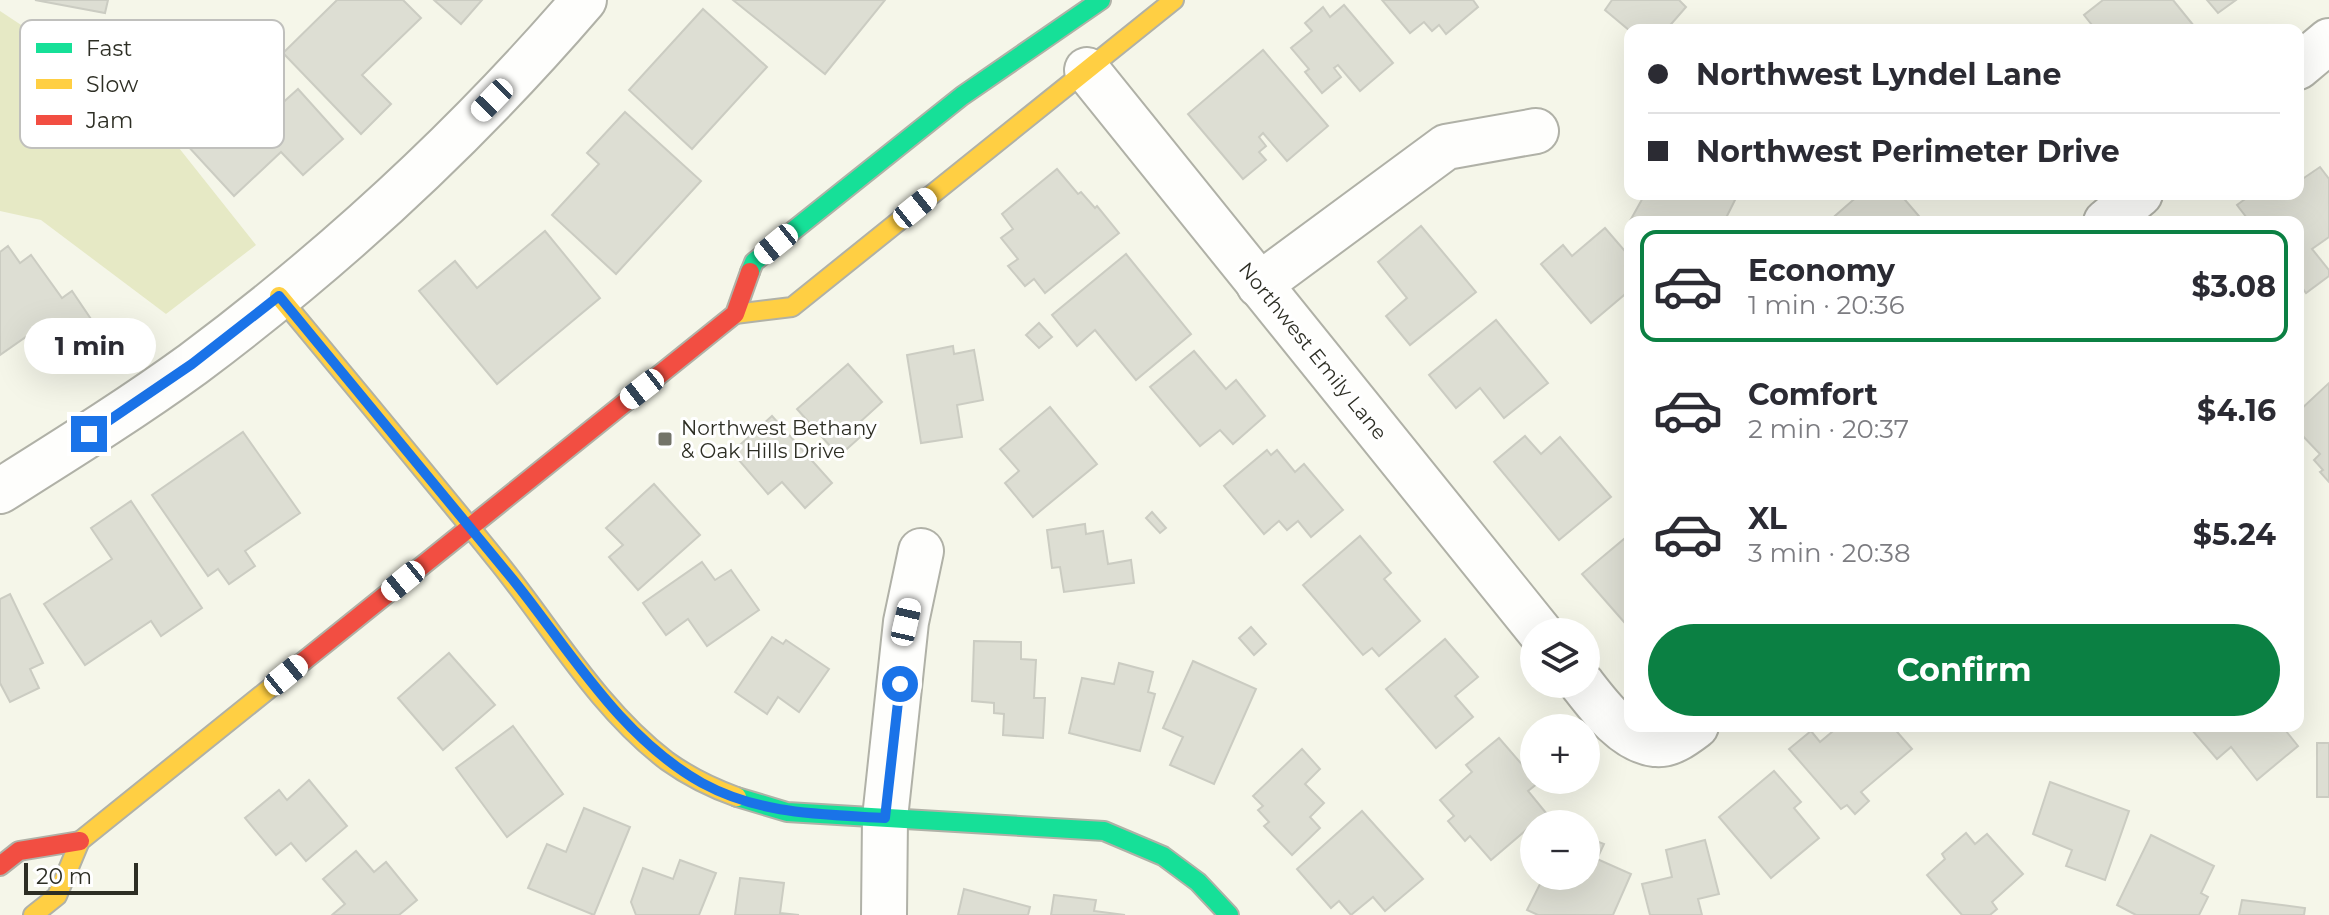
<!DOCTYPE html>
<meta charset="utf-8">
<style>
:root{--surface:#fff;--page:#f2f2f3;--text:#2b2b33;--muted:#7c7c81;--line:#e1e1e2;--accent:#0b8043}
body{margin:0;font-family:Montserrat,sans-serif;background:var(--page);color:var(--text);height:100vh;display:flex;flex-direction:column;font-size:30px;white-space:nowrap}
*{box-sizing:border-box;margin:0}
p{font-size:26px;color:var(--muted)}
.icon{flex:none;width:44px;height:44px;fill:none;stroke:currentColor;stroke-width:2;stroke-linecap:round;stroke-linejoin:round}
.map{position:relative;flex:1;overflow:hidden}
.details{position:absolute;left:1624px;top:216px;width:680px;height:516px;display:flex;flex-direction:column;background:var(--surface);border-radius:16px;box-shadow:0 8px 32px #0002}
.details>*{flex:none}
.hud{position:absolute;left:1624px;top:24px;width:680px;height:176px;border-radius:16px;box-shadow:0 8px 32px #0002;display:grid;align-content:center;height:176px;padding:0 24px;background:var(--surface)}
.fabs{position:absolute;left:1520px;top:618px;display:grid;gap:16px}
.fabs a{display:grid;place-items:center;width:80px;height:80px;border-radius:50%;background:var(--surface);box-shadow:0 8px 32px #0002;font-size:40px}
.scale{position:absolute;left:24px;bottom:20px;width:114px;box-sizing:border-box;padding-left:8px;border:4px solid #2d2e24;border-top:0;font-size:22px;line-height:28px;white-space:nowrap;color:#2d2e24;-webkit-text-stroke:6px #fff;paint-order:stroke}
.end{position:absolute;width:36px;height:36px;margin:-18px;border:10px solid #1a73e8;background:#fff;box-shadow:0 0 0 4px #fff}
.from{border-radius:50%}
.bubble{position:absolute;height:56px;border-radius:28px;background:var(--surface);box-shadow:0 8px 32px #0002;font-size:26px;font-weight:700;line-height:56px;text-align:center}
.car{position:absolute;width:24px;height:48px;margin:-24px -12px;border-radius:10px;box-shadow:0 0 6px 2px #0007;background:linear-gradient(#fff 24%,#345 0 40%,#fff 0 76%,#345 0 86%,#fff 0)}
.hud b{display:flex;align-items:center;gap:28px;height:76px;font-size:30px}
.hud b+b{border-top:2px solid var(--line)}
.hud i{width:20px;height:20px;background:var(--text)}
ul{padding:14px 0 0;list-style:none}
li{display:flex;align-items:center;gap:24px;height:112px;margin:0 16px 12px;padding:0 8px;border:4px solid transparent;border-radius:16px}
li div{flex:1}
li b{display:block;font-size:30px}
li em{font-style:normal;font-weight:700}
li.active{border-color:var(--accent)}
li>.icon{width:72px;height:72px;stroke-width:1.5}
.primary-button{display:flex;gap:16px;margin-top:auto;padding:16px 24px}
.primary-button a{flex:1;height:92px;border-radius:48px;background:var(--accent);color:#fff;font-size:32px;font-weight:700;line-height:92px;text-align:center}
.map>svg:first-child{display:block}
</style>
<div class="map">
<svg width="2329" height="915" viewBox="0 0 2329 915">
<rect width="100%" height="100%" fill="#f5f6e9"/>
<!-- green -->
<polygon fill="#e6e9c5" points="0,11 148,109 256,245 166,314 41,220 0,211"/>
<!-- building -->
<g fill="#ddded3" stroke="#cbccc2" stroke-width="2">
<polygon points="35,0 108,0 105,13"/>
<polygon points="337,0 403,0 421,18 362,75 391,104 361,134 283,53"/>
<polygon points="434,0 482,0 461,24"/>
<polygon points="733,0 885,0 825,74"/>
<polygon points="1382,0 1473,0 1478,7 1446,34 1439,25 1432,31 1424,22 1410,33"/>
<polygon points="1612,0 1679,0 1686,7 1666,30 1630,31 1605,10"/>
<polygon points="2103,0 2173,0 2194,26 2190,30 2096,30 2084,15"/>
<polygon points="2207,0 2236,0 2218,13"/>
<polygon points="1344,5 1393,63 1360,91 1338,65 1334,68 1341,77 1322,93 1305,72 1309,69 1291,48 1312,31 1305,23 1323,7 1330,17"/>
<polygon points="703,9 767,67 692,149 629,90"/>
<polygon points="1263,50 1328,126 1287,161 1263,133 1259,137 1266,146 1259,152 1266,160 1243,179 1188,114"/>
<polygon points="235,77 244,87 254,78 279,106 298,89 343,139 303,175 281,152 234,196 186,144 206,125 195,113"/>
<polygon points="625,112 701,181 616,274 552,215 599,164 587,153"/>
<polygon points="2320,167 2329,179 2329,237 2312,249 2329,270 2329,276 2306,293 2298,282 2298,222 2250,222 2237,205 2252,194 2298,194 2298,182"/>
<polygon points="1057,169 1078,194 1081,192 1095,208 1097,206 1119,233 1045,293 1034,279 1025,286 1008,266 1018,259 1001,238 1013,229 1002,214"/>
<polygon points="1645,194 1738,194 1724,222 1630,222 1630,230 1626,228"/>
<polygon points="1860,194 1900,194 1924,222 1828,222"/>
<polygon points="1421,226 1476,292 1410,345 1386,316 1407,298 1378,262"/>
<polygon points="1605,228 1630,257 1630,261 1625,266 1630,272 1630,290 1591,323 1541,264 1563,245 1572,256"/>
<polygon points="545,231 600,298 497,384 419,291 455,261 477,288"/>
<polygon points="8,246 20,263 31,255 62,298 72,291 95,325 60,349 43,325 0,355 0,252"/>
<polygon points="1126,254 1191,334 1136,380 1095,330 1077,346 1052,315"/>
<polygon points="1496,320 1548,383 1504,418 1480,388 1456,408 1429,375"/>
<polygon points="1039,323 1052,337 1039,348 1026,335"/>
<polygon points="953,346 954,354 974,350 983,400 957,405 962,437 921,443 907,355"/>
<polygon points="1194,351 1226,389 1236,380 1265,416 1233,444 1220,430 1200,446 1150,387"/>
<polygon points="848,364 882,402 860,422 867,431 839,456 797,409"/>
<polygon points="2329,383 2329,482 2320,472 2323,470 2314,460 2320,454 2298,431 2298,412"/>
<polygon points="1050,407 1097,464 1033,517 1005,483 1019,471 1000,449"/>
<polygon points="772,416 832,483 805,508 782,482 768,494 732,452"/>
<polygon points="243,432 300,513 245,551 255,566 229,584 218,569 208,576 152,495"/>
<polygon points="1525,436 1541,454 1560,437 1611,497 1559,540 1494,462"/>
<polygon points="1267,450 1271,455 1277,450 1295,472 1304,464 1343,510 1311,537 1298,521 1287,530 1279,521 1264,534 1224,486"/>
<polygon points="654,484 700,535 638,590 609,557 623,545 606,528"/>
<polygon points="131,501 202,608 161,636 151,621 85,665 44,604 112,559 91,528"/>
<polygon points="1152,512 1166,528 1160,533 1146,518"/>
<polygon points="1085,524 1086,534 1103,531 1108,564 1131,560 1134,583 1064,592 1060,567 1052,568 1047,530"/>
<polygon points="1360,536 1391,573 1384,579 1420,621 1379,656 1372,648 1363,655 1303,585"/>
<polygon points="1624,539 1630,546 1630,622 1627,619 1624,622 1582,574"/>
<polygon points="702,562 715,580 731,570 759,610 707,646 688,619 666,635 643,603"/>
<polygon points="10,594 43,663 30,669 39,688 10,702 0,683 0,599"/>
<polygon points="1251,627 1266,644 1254,655 1239,638"/>
<polygon points="772,637 783,644 786,640 829,669 799,712 778,697 767,714 735,692"/>
<polygon points="1445,639 1478,677 1455,696 1473,717 1436,748 1386,689"/>
<polygon points="974,641 1021,642 1021,659 1036,660 1034,698 1045,698 1043,738 1003,735 1004,714 994,713 994,703 972,701"/>
<polygon points="449,653 495,705 443,750 398,698"/>
<polygon points="1193,661 1256,689 1214,784 1170,765 1183,737 1163,728"/>
<polygon points="1119,663 1153,672 1148,692 1155,694 1140,751 1069,733 1082,678 1114,684"/>
<polygon points="513,726 563,794 507,837 456,768"/>
<polygon points="1839,726 1892,726 1912,749 1861,792 1869,801 1855,814 1847,805 1841,809 1789,749 1811,731 1820,742"/>
<polygon points="2195,726 2282,726 2298,746 2257,780 2231,747 2217,759 2191,729"/>
<polygon points="1499,738 1538,783 1528,791 1546,813 1491,860 1470,836 1465,841 1448,821 1454,816 1440,800 1472,772 1466,765"/>
<rect x="2317" y="743" width="12" height="54"/>
<polygon points="1302,749 1320,769 1305,784 1324,803 1310,817 1320,828 1292,855 1264,826 1269,822 1258,810 1263,806 1253,796"/>
<polygon points="1774,771 1801,802 1794,808 1819,838 1771,878 1719,817"/>
<polygon points="309,780 347,826 306,861 291,843 276,855 245,818 279,790 287,800"/>
<polygon points="2050,782 2129,811 2105,880 2066,866 2072,850 2033,834"/>
<polygon points="584,808 630,827 594,915 528,888 547,844 566,852"/>
<polygon points="1362,811 1423,879 1385,911 1373,897 1351,915 1339,901 1331,908 1297,869"/>
<polygon points="1966,833 1975,844 1987,834 2023,874 1992,902 1997,909 1990,915 1962,915 1927,875 1945,859 1942,854"/>
<polygon points="2151,835 2214,866 2201,893 2208,897 2199,915 2136,915 2117,905"/>
<polygon points="1586,837 1604,844 1597,859 1631,874 1613,915 1538,915 1527,910 1544,876 1586,876"/>
<polygon points="1705,840 1719,894 1698,899 1702,915 1650,915 1642,884 1672,877 1666,850"/>
<polygon points="356,851 374,872 386,862 417,900 399,915 332,915 345,904 323,879"/>
<polygon points="680,860 716,873 699,915 636,915 631,902 643,868 673,879"/>
<polygon points="740,878 784,883 780,913 799,915 735,915"/>
<polygon points="964,889 1030,907 1028,915 958,915"/>
<polygon points="1054,895 1096,900 1094,911 1125,915 1051,915"/>
<polygon points="2242,900 2305,908 2304,915 2239,915"/>
</g>
<g fill="none" stroke-linecap="round" stroke-linejoin="round">
<!-- street casing -->
<g stroke="#b0b1a7" stroke-width="48">
<g id="street">
<polyline points="2298,67 2329,41"/>
<polyline points="1087,70 1540,632"/>
<polyline points="2106,222 2140,194"/>
<polyline points="1259,285 1446,147 1536,131"/>
<path d="M0,491C65,450 131,409 193,364C336,257 468,135 584,0"/>
<path d="M1582,684C1599,706 1625,741 1655,744C1670,746 1684,735 1696,726"/>
<polyline points="884,915 885,818 906,622 921,551"/>
</g>
</g>
<!-- fast casing -->
<g stroke="#b0b1a7" stroke-width="22">
<g id="fast">
<polyline points="750,272 754,262 962,96 1101,0"/>
<polyline points="737,797 787,812 1104,831 1163,856 1198,882 1229,915"/>
</g>
</g>
<!-- slow casing -->
<g stroke="#b0b1a7" stroke-width="22">
<g id="slow">
<path d="M279,296C351,383 424,470 495,558C550,625 596,707 667,761C688,776 712,788 737,797"/>
<polyline points="735,314 792,307 1174,0"/>
<polyline points="33,915 57,896 80,841 300,664"/>
</g>
</g>
<!-- jam casing -->
<g stroke="#b0b1a7" stroke-width="22">
<g id="jam">
<polyline points="300,664 735,314 750,272"/>
<polyline points="0,866 19,851 80,841"/>
</g>
</g>
<!-- street -->
<use href="#street" stroke="#fefefc" stroke-width="44"/>
<!-- fast -->
<use href="#fast" stroke="#16e098" stroke-width="18"/>
<!-- slow -->
<use href="#slow" stroke="#ffcf43" stroke-width="18"/>
<!-- jam -->
<use href="#jam" stroke="#f24e42" stroke-width="18"/>
</g>
<g fill="none" stroke-linecap="round" stroke-linejoin="round">
<!-- route -->
<path stroke="#1a73e8" stroke-width="10" d="M89,434L192,364L279,296C357,391 436,485 514,581C571,652 620,737 702,783C761,815 821,814 885,818L900,684"/>
</g>
<!-- markers -->
<rect fill="#737469" stroke="#fff" stroke-width="3" x="657" y="431" width="16" height="16" rx="4"/>
<g text-anchor="middle" stroke-width="6" stroke-linejoin="round" paint-order="stroke">
<!-- street labels -->
<g font-size="20" fill="#2d2e24" stroke="#fff">
<text transform="translate(1313 351) rotate(51)" y="7">Northwest Emily Lane</text>
</g>
<!-- poi labels -->
<g font-size="20" fill="#2d2e24" stroke="#fff" text-anchor="start">
<text x="681" y="435">Northwest Bethany<tspan x="681" dy="23">&amp; Oak Hills Drive</tspan></text>
</g>
</g>
<!-- legend -->
<rect x="20" y="20" width="264" height="128" rx="12" fill="#fff" stroke="#c0c0bd" stroke-width="2"/>
<rect x="36" y="43" width="36" height="10" fill="#16e098"/>
<rect x="36" y="79" width="36" height="10" fill="#ffcf43"/>
<rect x="36" y="115" width="36" height="10" fill="#f24e42"/>
<g font-size="22" fill="#2d2e24">
<text x="86" y="56">Fast</text>
<text x="86" y="92">Slow</text>
<text x="86" y="128">Jam</text>
</g>
</svg>
<div class="fabs">
<a><svg class="icon" aria-label="layers" viewBox="0 0 24 24"><path d="M12 4l9 5-9 5-9-5zM3 14l9 5 9-5"/></svg></a>
<a>+</a>
<a>−</a>
</div>
<div class="scale">20 m</div>
<i class="end from" style="left:900px;top:684px"></i>
<i class="end" style="left:89px;top:434px"></i>
<div class="bubble" style="left:24px;top:318px;width:132px">1 min</div>
<i class="car" style="left:492px;top:100px;rotate:224deg"></i>
<i class="car" style="left:915px;top:208px;rotate:51deg"></i>
<i class="car" style="left:776px;top:244px;rotate:231deg"></i>
<i class="car" style="left:642px;top:389px;rotate:232deg"></i>
<i class="car" style="left:403px;top:581px;rotate:231deg"></i>
<i class="car" style="left:906px;top:622px;rotate:13deg"></i>
<i class="car" style="left:286px;top:675px;rotate:51deg"></i>
<div class="hud">
<b><i class="from"></i>Northwest Lyndel Lane</b>
<b><i></i>Northwest Perimeter Drive</b>
</div>
<section class="details">
<ul>
<li class="active"><svg class="icon" aria-label="car" viewBox="0 0 24 24"><path d="M5 17H2v-5l4-1 3-4h7l3 4 3 1v5h-3M9 17h6M6 11h13"/><circle cx="7" cy="17" r="2"/><circle cx="17" cy="17" r="2"/></svg><div><b>Economy</b><p>1 min · 20:36</p></div><em>$3.08</em></li>
<li><svg class="icon" aria-label="car" viewBox="0 0 24 24"><path d="M5 17H2v-5l4-1 3-4h7l3 4 3 1v5h-3M9 17h6M6 11h13"/><circle cx="7" cy="17" r="2"/><circle cx="17" cy="17" r="2"/></svg><div><b>Comfort</b><p>2 min · 20:37</p></div><em>$4.16</em></li>
<li><svg class="icon" aria-label="car" viewBox="0 0 24 24"><path d="M5 17H2v-5l4-1 3-4h7l3 4 3 1v5h-3M9 17h6M6 11h13"/><circle cx="7" cy="17" r="2"/><circle cx="17" cy="17" r="2"/></svg><div><b>XL</b><p>3 min · 20:38</p></div><em>$5.24</em></li>
</ul>
<div class="primary-button"><a>Confirm</a></div>
</section>
</div>
